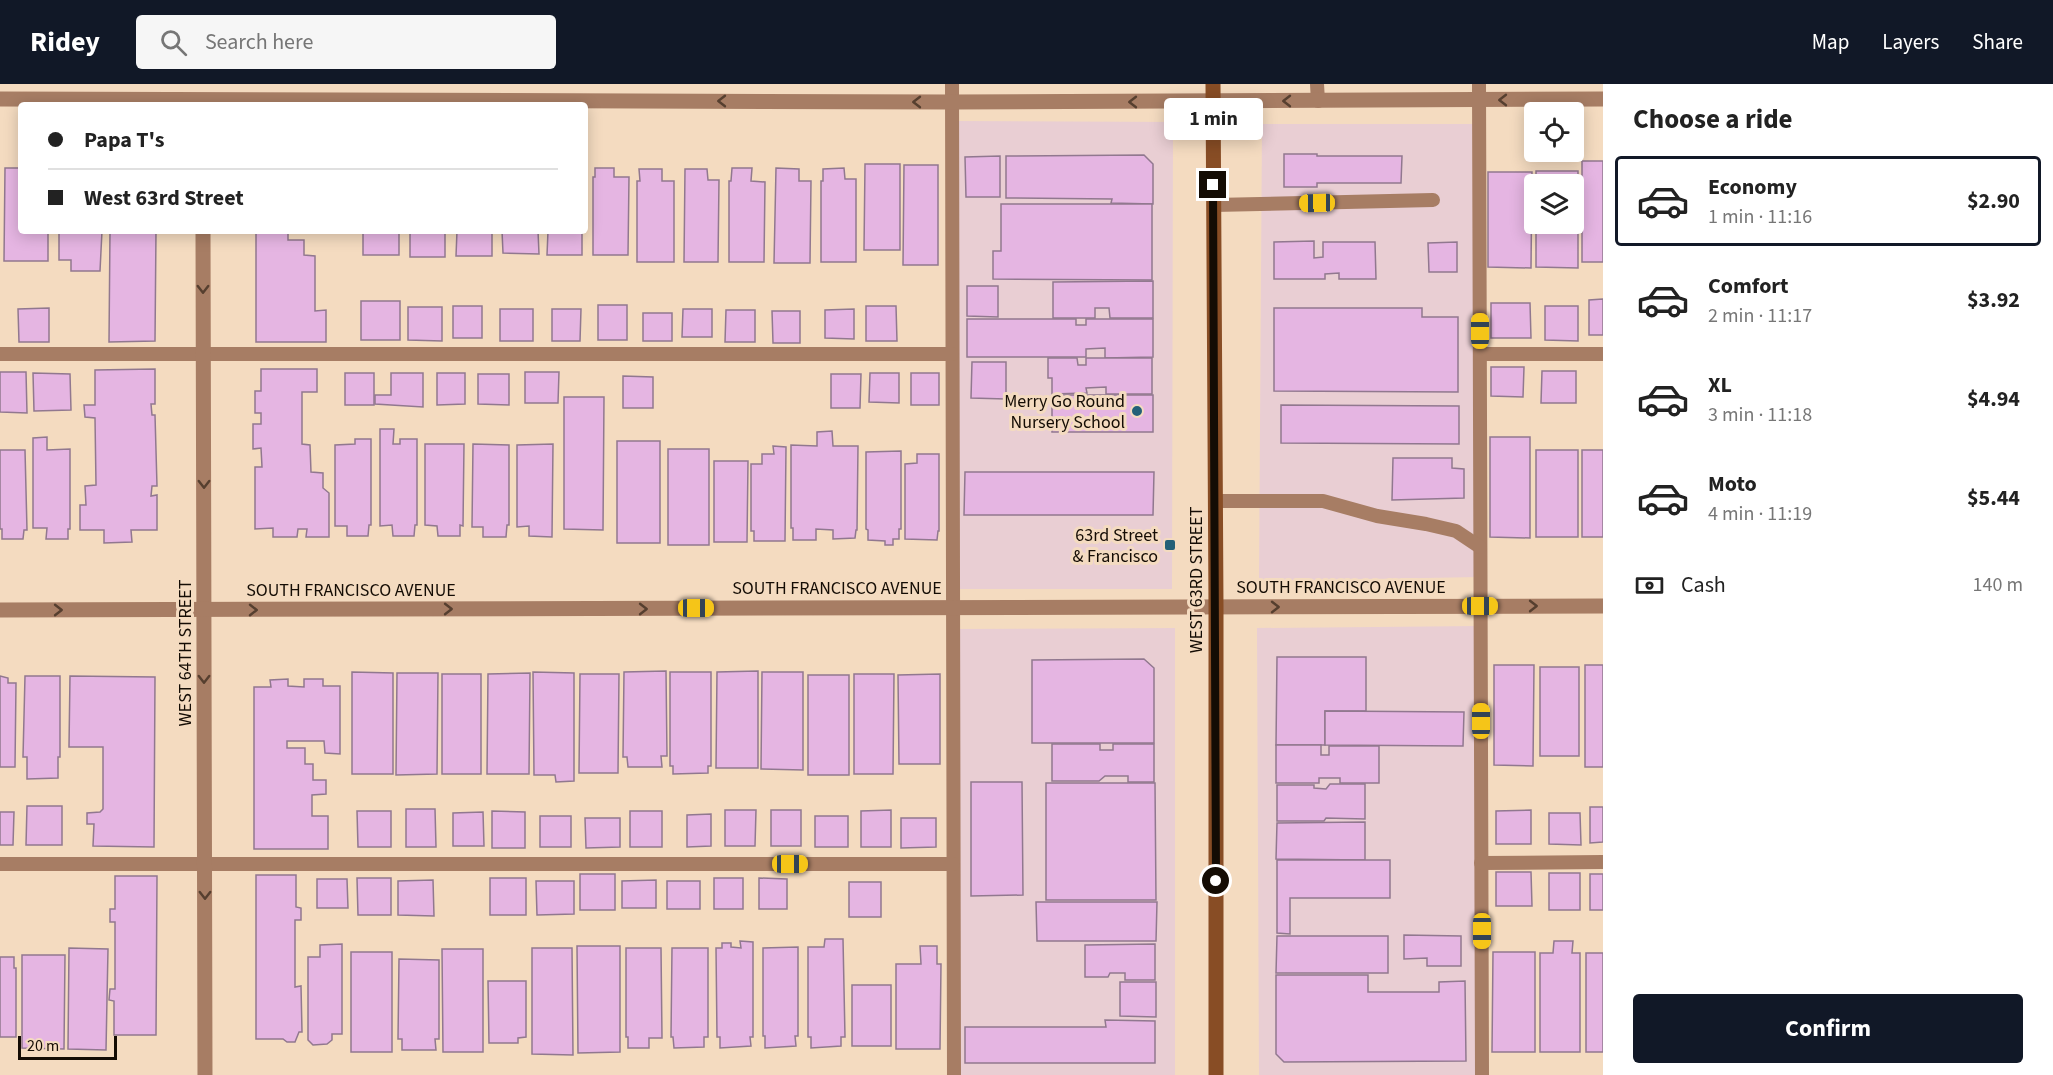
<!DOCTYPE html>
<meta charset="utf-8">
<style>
:root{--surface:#fff;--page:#f6f6f6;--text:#222;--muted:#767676;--line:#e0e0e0;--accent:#111827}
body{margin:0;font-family:"Source Sans 3",sans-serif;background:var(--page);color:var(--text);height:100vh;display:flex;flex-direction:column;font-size:22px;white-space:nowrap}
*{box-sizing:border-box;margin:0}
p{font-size:20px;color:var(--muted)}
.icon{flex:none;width:33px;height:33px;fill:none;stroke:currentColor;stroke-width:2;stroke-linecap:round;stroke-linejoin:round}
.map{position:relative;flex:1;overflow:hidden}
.panel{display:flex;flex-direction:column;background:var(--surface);width:450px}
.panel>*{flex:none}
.guide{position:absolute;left:18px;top:18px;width:570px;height:132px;border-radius:6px;box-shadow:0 3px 15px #0003;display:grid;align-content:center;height:132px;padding:0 30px;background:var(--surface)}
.fabs{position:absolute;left:1524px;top:18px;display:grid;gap:12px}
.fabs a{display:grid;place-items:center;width:60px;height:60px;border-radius:6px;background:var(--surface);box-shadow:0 3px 15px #0003;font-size:30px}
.scale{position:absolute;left:18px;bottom:15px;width:99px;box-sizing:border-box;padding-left:6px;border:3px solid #140c04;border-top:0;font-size:16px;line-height:21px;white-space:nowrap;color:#140c04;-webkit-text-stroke:4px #f4dbc0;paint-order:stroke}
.end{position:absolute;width:27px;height:27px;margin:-14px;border:8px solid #140c04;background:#fff;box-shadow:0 0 0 3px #fff}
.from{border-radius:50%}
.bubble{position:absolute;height:42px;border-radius:6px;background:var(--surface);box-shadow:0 3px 15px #0003;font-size:20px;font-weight:700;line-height:42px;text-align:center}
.car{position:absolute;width:18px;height:36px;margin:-18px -9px;border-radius:8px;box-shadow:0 0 4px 2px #0007;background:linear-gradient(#f5c518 24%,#345 0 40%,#f5c518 0 76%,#345 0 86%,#f5c518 0)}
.guide b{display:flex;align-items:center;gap:21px;height:57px;font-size:22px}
.guide b+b{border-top:2px solid var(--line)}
.guide i{width:15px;height:15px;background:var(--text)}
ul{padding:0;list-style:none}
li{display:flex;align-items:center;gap:18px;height:90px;margin:0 12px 9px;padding:0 18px;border:3px solid transparent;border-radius:6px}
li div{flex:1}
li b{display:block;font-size:22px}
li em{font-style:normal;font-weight:700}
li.on{border-color:var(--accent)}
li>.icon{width:54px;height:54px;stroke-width:1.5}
h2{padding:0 30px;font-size:27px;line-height:72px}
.pay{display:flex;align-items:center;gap:15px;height:66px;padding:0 30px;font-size:22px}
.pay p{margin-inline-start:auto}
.button{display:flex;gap:12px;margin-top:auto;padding:12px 30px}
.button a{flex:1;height:69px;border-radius:6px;background:var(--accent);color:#fff;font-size:24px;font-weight:700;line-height:69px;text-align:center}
header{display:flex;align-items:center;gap:36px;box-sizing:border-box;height:84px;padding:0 30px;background:var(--accent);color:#fff}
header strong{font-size:28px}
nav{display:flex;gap:33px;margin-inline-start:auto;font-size:21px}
.search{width:420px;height:54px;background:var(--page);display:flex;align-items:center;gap:15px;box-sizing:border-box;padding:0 21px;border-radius:6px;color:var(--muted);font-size:22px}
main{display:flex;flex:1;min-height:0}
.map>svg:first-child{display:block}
</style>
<header>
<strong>Ridey</strong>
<div class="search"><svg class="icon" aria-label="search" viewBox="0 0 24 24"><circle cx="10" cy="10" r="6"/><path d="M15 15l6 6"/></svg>Search here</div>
<nav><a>Map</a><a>Layers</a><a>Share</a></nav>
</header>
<main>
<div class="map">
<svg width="1603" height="991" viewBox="0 0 1603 991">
<rect width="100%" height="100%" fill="#f4dbc0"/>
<!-- commercial -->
<g fill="#e9ced3">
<polygon points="952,37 1173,38 1172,505 953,505"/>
<polygon points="1262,40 1479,40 1480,493 1259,497"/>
<polygon points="1481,542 1482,991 1259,991 1257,544"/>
<polygon points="1175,544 1175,991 954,991 953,545"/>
</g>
<!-- building -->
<g fill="#e5b5e2" stroke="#91788f" stroke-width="1.5">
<polygon points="1284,70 1317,70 1317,72 1402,72 1401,99 1317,99 1317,103 1284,103"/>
<polygon points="1144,71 1153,80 1153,120 1111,119 1112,115 1006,114 1006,72"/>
<polygon points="1000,72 1000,113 966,113 965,73"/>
<rect x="1582" y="77" width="21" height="101"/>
<polygon points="865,80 900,80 900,166 864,166"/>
<polygon points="904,81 938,81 938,181 903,181"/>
<polygon points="5,84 21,84 21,147 48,147 48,177 4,177"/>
<polygon points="595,84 614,84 614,93 629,93 628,171 593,171 593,93 595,93"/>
<polygon points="732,84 752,84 751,97 765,98 764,178 729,178 729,97 731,97"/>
<polygon points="776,84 799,85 799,97 811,97 810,179 774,179"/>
<polygon points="844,84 845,95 856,95 856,178 821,178 821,97 823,97 823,85"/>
<polygon points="639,85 662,85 662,97 674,97 674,178 637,178 637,97 640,97"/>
<polygon points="685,85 707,85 708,96 719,96 718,178 684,178"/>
<polygon points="1536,87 1578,87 1578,184 1536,183 1536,140 1574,140 1574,100 1536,100"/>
<polygon points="1488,88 1532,88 1531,184 1488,183"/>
<polygon points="1001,120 1152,120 1152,196 993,195 993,167 1001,167"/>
<polygon points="59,147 102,147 100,187 71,187 71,176 59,176"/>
<polygon points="110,147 156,147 155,257 109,258"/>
<polygon points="256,147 338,147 288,147 288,156 304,156 304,171 315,172 315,227 326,226 326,258 256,258"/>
<rect x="363" y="147" width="36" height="24"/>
<rect x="410" y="147" width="35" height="26"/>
<polygon points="457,147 492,147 492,172 456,172"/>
<polygon points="502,147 538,147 539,170 503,169"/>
<polygon points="548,147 582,147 582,171 547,171"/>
<polygon points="1314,157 1314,174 1323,173 1323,158 1375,158 1376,195 1339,195 1339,189 1325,190 1325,195 1274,195 1274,158"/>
<polygon points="1457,158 1457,188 1429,188 1428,159"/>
<polygon points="1153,197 1153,234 1110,234 1109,224 1095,224 1095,234 1053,234 1053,198"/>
<polygon points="967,202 998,202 998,233 967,232"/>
<polygon points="1603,215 1603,251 1589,251 1589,216"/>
<rect x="361" y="217" width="39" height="39"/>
<polygon points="1491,219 1530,219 1531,254 1491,254"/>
<rect x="598" y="221" width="29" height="35"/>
<rect x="453" y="222" width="29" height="32"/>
<polygon points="866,222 896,222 897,257 866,257"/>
<polygon points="1545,222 1578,222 1578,257 1545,256"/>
<polygon points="408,223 442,223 442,257 408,256"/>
<polygon points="49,224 49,258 19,258 18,225"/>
<polygon points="1274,224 1422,224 1422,233 1458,233 1458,308 1274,307"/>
<rect x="500" y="225" width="33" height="32"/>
<polygon points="552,225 581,225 580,257 552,257"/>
<polygon points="683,225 712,225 712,253 682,253"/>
<polygon points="854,225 854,255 825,254 825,226"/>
<polygon points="726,226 755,226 755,258 725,258"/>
<polygon points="772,227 800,227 800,259 773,259"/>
<rect x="643" y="229" width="29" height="28"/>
<polygon points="967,235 1076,235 1076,241 1086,241 1086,235 1153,235 1153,273 1105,274 1105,264 1086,265 1086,273 967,273"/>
<polygon points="1048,274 1077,274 1078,281 1086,281 1086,274 1152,274 1152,310 1106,310 1106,303 1086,304 1087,309 1052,310 1052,294 1048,294"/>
<polygon points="972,278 1006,278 1006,315 971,314"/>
<polygon points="1491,283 1524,283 1523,313 1491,312"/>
<polygon points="155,285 155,320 151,320 152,331 155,331 157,402 152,402 151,412 157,411 157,446 131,446 132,458 104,459 104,446 80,446 80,421 86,421 85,402 96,401 95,334 85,333 84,321 95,321 95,286"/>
<polygon points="261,285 317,285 317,308 302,308 302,360 310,361 311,388 323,389 323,404 329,409 329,453 306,453 307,445 298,445 297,453 273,453 273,444 255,445 255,383 262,383 261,364 253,365 253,340 261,340 261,329 255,329 255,307 261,307"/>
<polygon points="1542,287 1576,287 1576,319 1541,319"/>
<polygon points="0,288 26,288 27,329 0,328"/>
<polygon points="525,288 559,288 558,319 525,319"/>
<polygon points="33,289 70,290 71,326 34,327"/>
<rect x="345" y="289" width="29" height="32"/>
<polygon points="391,289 423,289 423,323 375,320 375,311 391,311"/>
<polygon points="437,289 465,289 465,320 437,321"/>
<polygon points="870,289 899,289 899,319 869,318"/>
<rect x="911" y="289" width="28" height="32"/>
<polygon points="478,290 509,290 509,321 478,320"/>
<polygon points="831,290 861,290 860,324 831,324"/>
<polygon points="623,292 653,293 653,324 623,324"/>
<rect x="1052" y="311" width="101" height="37"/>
<polygon points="564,313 604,313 603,446 564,445"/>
<polygon points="1281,321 1459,322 1459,360 1281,359"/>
<polygon points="380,345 394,345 393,360 400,360 400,355 417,355 417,441 415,441 414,452 393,452 392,441 380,442"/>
<polygon points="832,347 833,362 858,362 857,446 856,446 855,454 833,455 833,446 816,445 816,456 793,456 793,444 791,444 791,361 817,362 817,348"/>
<polygon points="47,353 47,366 70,365 70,445 68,445 68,455 46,455 47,444 33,444 33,354"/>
<polygon points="1490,353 1530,353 1530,454 1490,453"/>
<polygon points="355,355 371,355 371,441 369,441 368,452 347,452 347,442 335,442 335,361 355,360"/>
<rect x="617" y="357" width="43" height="102"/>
<polygon points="425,360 464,360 463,442 460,441 460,452 438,452 437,442 425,441"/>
<polygon points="473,360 509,361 509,441 507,441 506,453 483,453 483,443 472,443"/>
<polygon points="553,360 552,453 529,452 529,442 517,443 517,361"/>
<polygon points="773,362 786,363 785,457 754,457 754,447 751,447 751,380 762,380 762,370 774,370"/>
<rect x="668" y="365" width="41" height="96"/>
<polygon points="0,366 25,366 27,446 24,446 23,455 2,455 2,445 0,445"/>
<rect x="1536" y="366" width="42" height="87"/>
<rect x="1582" y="366" width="21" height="87"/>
<polygon points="901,367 901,445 899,445 899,455 893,455 893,461 885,461 885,457 868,456 868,446 866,445 866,368"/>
<polygon points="917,370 939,370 939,447 938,447 937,456 905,455 905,380 917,379"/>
<polygon points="1393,374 1452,374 1452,384 1464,385 1464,414 1392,416"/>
<polygon points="714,377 748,377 747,458 714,458"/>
<polygon points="965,388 1154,388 1153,431 964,431"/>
<polygon points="1277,573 1366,573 1366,627 1325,627 1325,661 1276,661"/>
<polygon points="1144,575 1154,584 1154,659 1032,659 1032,576"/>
<polygon points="1494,581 1534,581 1533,682 1494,681"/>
<rect x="1585" y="581" width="18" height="102"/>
<rect x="1540" y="583" width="39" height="89"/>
<polygon points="666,587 667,672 661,672 662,683 628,683 627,673 623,673 624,588"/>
<polygon points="758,587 758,684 716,684 717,588"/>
<polygon points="352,588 393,589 393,690 352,690"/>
<polygon points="533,588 574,589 574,697 556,698 555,691 534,691"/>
<polygon points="670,588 711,588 711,682 708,682 708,689 673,690 673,682 670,682"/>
<polygon points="762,588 803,588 803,686 761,685"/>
<polygon points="397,589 438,589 437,690 396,691"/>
<polygon points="530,589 529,690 487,690 488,590"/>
<rect x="442" y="590" width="39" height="100"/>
<polygon points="580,590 619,590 618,689 579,689"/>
<polygon points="854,590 894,590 893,690 854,690"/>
<polygon points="940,590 940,680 899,680 898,591"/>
<rect x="808" y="591" width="41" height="100"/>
<polygon points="0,592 8,594 8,599 16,599 15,683 0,683"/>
<polygon points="25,592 60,592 60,673 58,673 58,694 27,695 27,673 23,673"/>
<polygon points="70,592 155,593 154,763 93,762 94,740 87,740 87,729 100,728 103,725 103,663 69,663"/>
<polygon points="288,595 288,602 304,603 304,595 323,595 323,602 340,602 340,670 325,669 324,657 287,657 287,664 305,664 305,680 313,680 313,696 326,696 326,710 312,711 312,732 328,732 328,765 254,765 254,603 271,603 270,596"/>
<polygon points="1325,627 1464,628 1463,662 1325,661"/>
<polygon points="1052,660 1100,660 1100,666 1113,666 1113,660 1154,660 1154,698 1128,698 1128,692 1105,692 1099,697 1052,697"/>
<polygon points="1276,661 1321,661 1321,671 1329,671 1329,662 1379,662 1379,699 1340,699 1340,694 1319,694 1319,699 1276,699"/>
<polygon points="971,698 1022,698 1023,811 971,812"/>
<polygon points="1046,699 1155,699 1156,816 1046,816"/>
<polygon points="1330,700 1365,700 1365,735 1326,734 1324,737 1277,737 1277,701 1314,701 1314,704 1326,705"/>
<polygon points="27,722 62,722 62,761 26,761"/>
<polygon points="1590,723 1603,723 1603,758 1590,759"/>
<polygon points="406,725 435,725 436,763 406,763"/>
<polygon points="725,726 756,726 755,762 725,762"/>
<rect x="771" y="726" width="30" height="36"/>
<polygon points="891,726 891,763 861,763 861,727"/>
<polygon points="1531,726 1531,760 1496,760 1496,727"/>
<polygon points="357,727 391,727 391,763 358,763"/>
<polygon points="492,727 525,728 525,764 492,764"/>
<rect x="630" y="727" width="32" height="36"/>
<polygon points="0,728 14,728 13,761 0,761"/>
<polygon points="483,728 484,762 453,762 453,729"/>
<polygon points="1549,729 1580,729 1581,761 1549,760"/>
<polygon points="711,730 711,762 687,763 687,731"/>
<rect x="540" y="732" width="31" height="31"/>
<rect x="815" y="732" width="33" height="31"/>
<polygon points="585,734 620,734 620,763 586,764"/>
<polygon points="901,734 936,734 936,763 901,764"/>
<polygon points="1365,738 1365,776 1276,775 1277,739"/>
<polygon points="1277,776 1390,776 1390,814 1290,814 1290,850 1277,849"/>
<polygon points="1496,788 1531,788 1532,822 1496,822"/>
<rect x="1549" y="789" width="31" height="37"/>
<rect x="580" y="790" width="35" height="36"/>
<rect x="1590" y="790" width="13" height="36"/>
<polygon points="256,791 296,791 296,823 301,824 301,836 295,836 295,903 301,902 302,948 299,948 295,958 287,958 283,955 256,955"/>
<polygon points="115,792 157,792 156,951 114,951 114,917 109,916 110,905 115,905 115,838 110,838 110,825 115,825"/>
<polygon points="357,794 391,794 391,831 358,831"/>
<rect x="490" y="794" width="36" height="37"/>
<rect x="714" y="794" width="29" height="31"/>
<polygon points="759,794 787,795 787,825 759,825"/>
<polygon points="317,795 347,795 348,824 317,824"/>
<polygon points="433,796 434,832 398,831 398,797"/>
<polygon points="656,796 656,824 622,824 622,797"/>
<polygon points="536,797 574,797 574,830 537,831"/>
<rect x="667" y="797" width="33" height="28"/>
<rect x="849" y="798" width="32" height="35"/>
<polygon points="1036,818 1157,818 1156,857 1037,857"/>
<polygon points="1404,851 1461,852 1461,882 1427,882 1427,874 1404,875"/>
<polygon points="1277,852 1388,852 1388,889 1276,889"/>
<polygon points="825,855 843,855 845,953 841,953 841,962 811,964 811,953 808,953 808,863 824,863"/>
<polygon points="740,857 753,858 753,953 750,953 751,962 720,964 720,953 717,953 716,864 722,864 722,859 731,859 731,863 741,864"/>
<polygon points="1554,857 1573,857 1572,869 1580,869 1580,968 1540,968 1540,869 1553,869"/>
<polygon points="342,860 342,950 332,950 332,956 327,960 313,961 308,956 308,873 320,873 320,861"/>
<polygon points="1155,860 1155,896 1125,896 1125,889 1110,889 1108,893 1085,893 1085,861"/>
<polygon points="577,862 620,862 620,968 578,969"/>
<polygon points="920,862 937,862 937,880 941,880 940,965 896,965 896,880 921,880"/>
<polygon points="798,863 798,952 795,952 796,962 765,964 765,952 763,952 763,864"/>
<polygon points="69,864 108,865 106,966 68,965"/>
<polygon points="532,864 572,864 573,971 532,970"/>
<polygon points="626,864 661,864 662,954 649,954 649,964 628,964 628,953 626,953"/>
<polygon points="672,864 708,864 708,953 704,953 704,963 674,964 673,953 671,953"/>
<polygon points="442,865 483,865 483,968 443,968"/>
<rect x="351" y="868" width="41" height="100"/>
<polygon points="1493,868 1535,868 1535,968 1492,968"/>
<rect x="1586" y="869" width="17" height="99"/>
<polygon points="22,871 65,871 64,965 22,964"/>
<polygon points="0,873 14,873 14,884 16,884 16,953 0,953"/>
<polygon points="399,875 439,876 439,955 435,955 436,966 402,966 402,955 398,955"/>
<polygon points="1276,891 1368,891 1368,908 1439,908 1439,898 1465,897 1466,977 1284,978 1276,970"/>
<polygon points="488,897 526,897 526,953 518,954 518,959 489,959"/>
<polygon points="1120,898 1156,898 1156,933 1120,932"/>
<rect x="852" y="901" width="39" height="61"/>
<polygon points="1105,936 1155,937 1155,979 965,979 965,943 1106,943"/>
</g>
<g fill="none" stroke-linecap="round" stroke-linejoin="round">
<!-- lane -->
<g stroke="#a77d64" stroke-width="14">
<polyline points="952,0 954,991"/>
<polyline points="1317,0 1318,17"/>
<polyline points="1479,0 1482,991"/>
<polyline points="1214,121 1433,116"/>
<polyline points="0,270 952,270"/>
<polyline points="1480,270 1603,270"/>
<polyline points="1215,417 1323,417 1377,432 1426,440 1456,447 1480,463"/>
<polyline points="1481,779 1603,778"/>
<polyline points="0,780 953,780"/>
</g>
<!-- street -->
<g stroke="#a77d64" stroke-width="15">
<polyline points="0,15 952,18 1603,15"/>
<polyline points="203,147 205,991"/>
<polyline points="0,526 1603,522"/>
</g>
<!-- secondary -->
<polyline stroke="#884d25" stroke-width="15" points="1213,0 1216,523 1216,991"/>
</g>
<!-- one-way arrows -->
<defs><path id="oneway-chevron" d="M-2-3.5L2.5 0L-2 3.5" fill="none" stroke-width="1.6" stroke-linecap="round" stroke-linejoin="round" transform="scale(1.5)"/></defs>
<g stroke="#563f2f">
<use href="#oneway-chevron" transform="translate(1503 16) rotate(180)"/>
<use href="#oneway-chevron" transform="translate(722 17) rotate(-180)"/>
<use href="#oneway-chevron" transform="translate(1287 17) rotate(180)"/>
<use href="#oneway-chevron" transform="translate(917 18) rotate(-180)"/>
<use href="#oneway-chevron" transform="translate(1133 18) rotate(180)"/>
<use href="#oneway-chevron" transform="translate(203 205) rotate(90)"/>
<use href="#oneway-chevron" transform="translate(204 400) rotate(90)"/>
<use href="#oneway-chevron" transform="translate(1533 522)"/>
<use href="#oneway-chevron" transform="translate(1275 523)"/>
<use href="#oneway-chevron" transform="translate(448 525)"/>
<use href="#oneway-chevron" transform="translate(643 525)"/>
<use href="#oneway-chevron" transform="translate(58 526)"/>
<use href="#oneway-chevron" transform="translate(253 526)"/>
<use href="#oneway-chevron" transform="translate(204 595) rotate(90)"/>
<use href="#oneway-chevron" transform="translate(205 811) rotate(90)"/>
</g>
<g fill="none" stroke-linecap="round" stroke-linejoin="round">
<!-- route -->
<polyline stroke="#140c04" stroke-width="8" points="1213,101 1216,797"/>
</g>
<!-- markers -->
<g fill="#246078" stroke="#f4dbc0" stroke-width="2">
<circle cx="1137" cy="327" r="6"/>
<rect x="1164" y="455" width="12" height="12" rx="3"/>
</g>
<g text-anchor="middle" stroke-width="6" stroke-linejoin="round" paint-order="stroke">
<!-- poi labels -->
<g font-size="18" fill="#140c04" stroke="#f4dbc0" text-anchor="end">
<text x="1125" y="323">Merry Go Round<tspan x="1125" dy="21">Nursery School</tspan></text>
<text x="1158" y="457">63rd Street<tspan x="1158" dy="21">&amp; Francisco</tspan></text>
</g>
<!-- street labels -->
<g font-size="18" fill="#140c04" stroke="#f4dbc0">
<text transform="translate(1196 496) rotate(-90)" y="6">WEST 63RD STREET</text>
<text x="1341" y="509">SOUTH FRANCISCO AVENUE</text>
<text x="837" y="510">SOUTH FRANCISCO AVENUE</text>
<text x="351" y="512">SOUTH FRANCISCO AVENUE</text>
<text transform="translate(185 569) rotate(-90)" y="6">WEST 64TH STREET</text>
</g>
</g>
</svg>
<div class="fabs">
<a><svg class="icon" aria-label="locate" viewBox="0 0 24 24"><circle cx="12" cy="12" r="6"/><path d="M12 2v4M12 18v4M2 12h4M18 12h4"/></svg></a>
<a><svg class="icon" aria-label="layers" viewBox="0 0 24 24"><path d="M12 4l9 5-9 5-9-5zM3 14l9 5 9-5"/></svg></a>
</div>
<div class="scale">20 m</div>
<i class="end from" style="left:1216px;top:797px"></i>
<i class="end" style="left:1213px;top:101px"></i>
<div class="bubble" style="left:1164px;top:14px;width:99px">1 min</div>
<i class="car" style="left:1317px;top:119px;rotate:269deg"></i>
<i class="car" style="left:1480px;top:247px;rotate:0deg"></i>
<i class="car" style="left:1480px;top:522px;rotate:90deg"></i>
<i class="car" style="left:696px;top:524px;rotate:90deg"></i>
<i class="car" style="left:1481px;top:637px;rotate:0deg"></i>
<i class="car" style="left:790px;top:780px;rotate:90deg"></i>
<i class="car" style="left:1482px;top:847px;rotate:180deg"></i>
<div class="guide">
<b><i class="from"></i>Papa T's</b>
<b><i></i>West 63rd Street</b>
</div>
</div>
<section class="panel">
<h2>Choose a ride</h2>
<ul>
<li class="on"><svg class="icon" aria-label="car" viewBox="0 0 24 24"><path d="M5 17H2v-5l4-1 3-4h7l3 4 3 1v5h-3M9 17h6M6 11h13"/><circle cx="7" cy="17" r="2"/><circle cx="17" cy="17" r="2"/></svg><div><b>Economy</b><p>1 min · 11:16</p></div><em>$2.90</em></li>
<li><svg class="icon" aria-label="car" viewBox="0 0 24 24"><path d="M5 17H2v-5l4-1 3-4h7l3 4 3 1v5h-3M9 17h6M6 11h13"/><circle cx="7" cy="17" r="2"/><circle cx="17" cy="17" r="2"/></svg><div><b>Comfort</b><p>2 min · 11:17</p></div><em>$3.92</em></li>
<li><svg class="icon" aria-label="car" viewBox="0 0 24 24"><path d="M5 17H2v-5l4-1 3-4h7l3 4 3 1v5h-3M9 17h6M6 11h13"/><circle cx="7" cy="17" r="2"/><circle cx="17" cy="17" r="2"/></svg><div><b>XL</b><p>3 min · 11:18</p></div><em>$4.94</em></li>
<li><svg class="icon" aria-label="car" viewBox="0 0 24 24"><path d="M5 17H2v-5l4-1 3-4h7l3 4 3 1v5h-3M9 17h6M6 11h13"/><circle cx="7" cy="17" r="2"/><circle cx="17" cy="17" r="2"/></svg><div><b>Moto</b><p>4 min · 11:19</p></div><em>$5.44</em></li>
</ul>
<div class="pay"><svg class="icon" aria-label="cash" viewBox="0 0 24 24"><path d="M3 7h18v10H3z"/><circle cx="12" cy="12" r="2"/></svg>Cash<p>140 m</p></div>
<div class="button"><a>Confirm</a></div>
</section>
</main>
